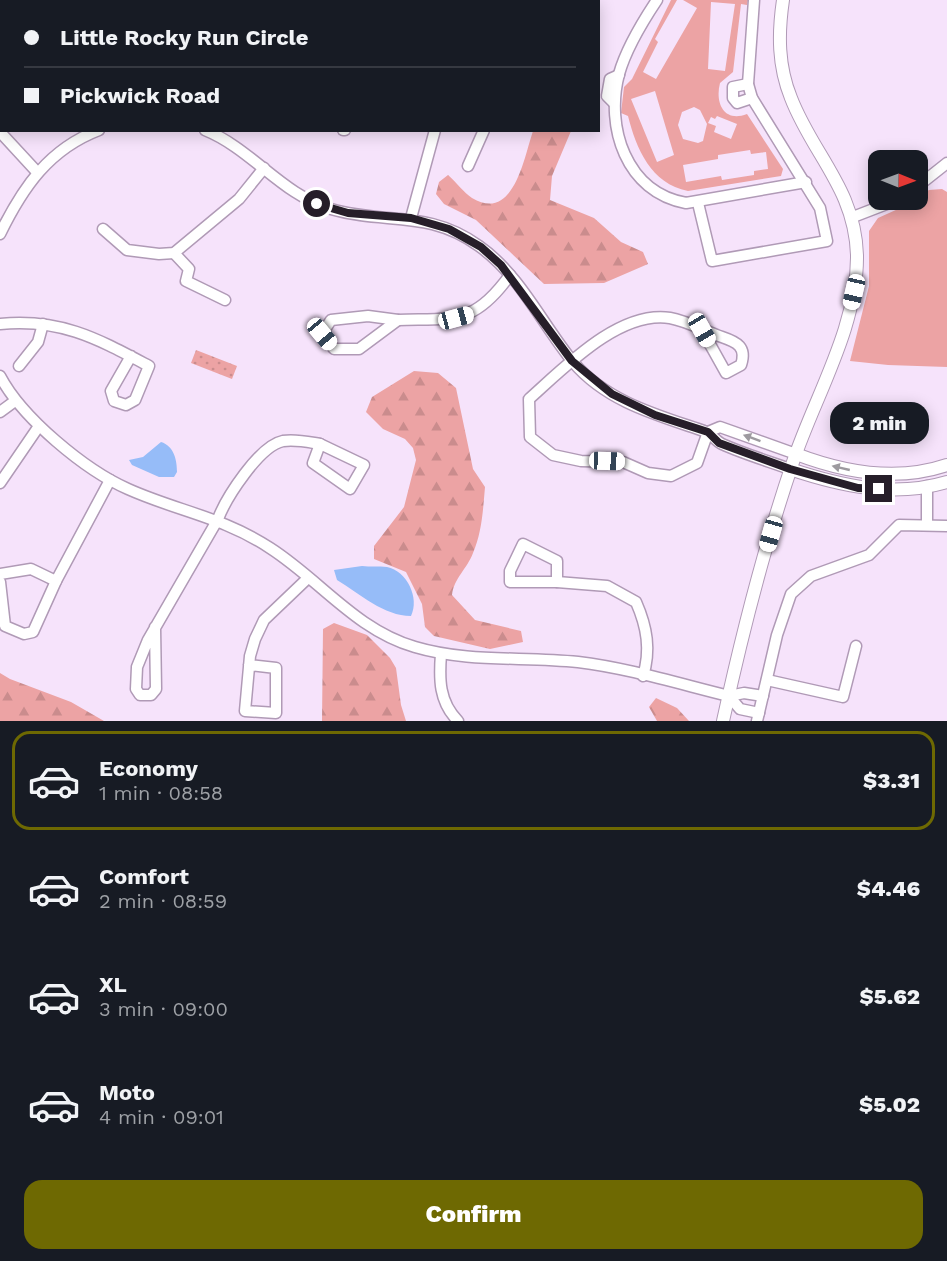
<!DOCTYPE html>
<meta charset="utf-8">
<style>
:root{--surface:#171b24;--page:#242831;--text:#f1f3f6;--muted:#9ea1a6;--line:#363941;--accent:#6e6902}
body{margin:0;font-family:"Work Sans",sans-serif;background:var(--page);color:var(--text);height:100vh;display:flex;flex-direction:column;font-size:22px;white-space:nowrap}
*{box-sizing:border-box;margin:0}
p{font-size:20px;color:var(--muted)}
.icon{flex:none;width:33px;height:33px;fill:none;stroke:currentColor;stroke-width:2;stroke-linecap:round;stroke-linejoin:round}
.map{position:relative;height:721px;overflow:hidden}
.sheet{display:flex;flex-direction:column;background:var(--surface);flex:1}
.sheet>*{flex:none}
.guide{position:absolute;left:0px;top:0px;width:600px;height:132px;box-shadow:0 3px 15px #0003;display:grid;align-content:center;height:132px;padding:0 24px;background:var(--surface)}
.needle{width:39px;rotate:91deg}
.tools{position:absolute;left:868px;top:150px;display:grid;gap:12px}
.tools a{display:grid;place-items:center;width:60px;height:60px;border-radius:12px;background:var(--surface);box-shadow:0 3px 15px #0003;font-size:30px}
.end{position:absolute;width:27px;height:27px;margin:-14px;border:8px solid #261e29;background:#fff;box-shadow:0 0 0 3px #fff}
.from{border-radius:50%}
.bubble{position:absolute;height:42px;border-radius:18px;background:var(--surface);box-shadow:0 3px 15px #0003;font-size:20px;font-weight:800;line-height:42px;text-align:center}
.car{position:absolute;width:18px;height:36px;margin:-18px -9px;border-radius:8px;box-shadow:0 0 4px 2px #0007;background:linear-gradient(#fff 24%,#345 0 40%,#fff 0 76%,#345 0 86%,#fff 0)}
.guide b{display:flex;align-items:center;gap:21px;height:57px;font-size:22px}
.guide b+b{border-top:2px solid var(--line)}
.guide i{width:15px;height:15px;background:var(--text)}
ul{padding:10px 0 0;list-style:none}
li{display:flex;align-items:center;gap:18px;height:99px;margin:0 12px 9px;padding:0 12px;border:3px solid transparent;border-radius:18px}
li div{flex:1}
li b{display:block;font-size:22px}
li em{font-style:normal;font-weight:800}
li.current{border-color:var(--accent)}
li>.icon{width:54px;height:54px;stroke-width:1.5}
.action{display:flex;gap:12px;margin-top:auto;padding:12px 24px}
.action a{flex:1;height:69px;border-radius:18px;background:var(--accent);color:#fff;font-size:24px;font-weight:800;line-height:69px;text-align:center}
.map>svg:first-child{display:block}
</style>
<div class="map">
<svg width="947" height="721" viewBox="0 0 947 721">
<defs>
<pattern id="forest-firs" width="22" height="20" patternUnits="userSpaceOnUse" patternTransform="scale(1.5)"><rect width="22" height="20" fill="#eca3a4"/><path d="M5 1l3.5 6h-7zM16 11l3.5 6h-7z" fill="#ca8c8d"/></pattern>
<pattern id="park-dots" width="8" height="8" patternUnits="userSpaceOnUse" patternTransform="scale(1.5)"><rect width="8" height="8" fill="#eca3a4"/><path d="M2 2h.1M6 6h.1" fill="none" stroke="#ca8c8d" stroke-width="1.8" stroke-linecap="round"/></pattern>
</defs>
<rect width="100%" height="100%" fill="#f6e3fb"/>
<!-- grass -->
<g fill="#eca3a4" fill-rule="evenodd">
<path d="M671,0H677L655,39L658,42L643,72L656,79L697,8L683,0H748L747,5L741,4L733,72L720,83C715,102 723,123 747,114L783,169L781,176L688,191C651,184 636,148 628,116L621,113L624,87L632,79ZM711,2L735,4L725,71L708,69ZM655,91L674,155L657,162L631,99ZM694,107L700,110L707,124L703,141L698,143L683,139L678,125L682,112ZM717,116L737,124L731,139L714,132L716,126L708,123L711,117L715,119ZM750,150L751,154L766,152L768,169L754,171V175L722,180L721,176L686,182L683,165L718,159V155Z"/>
<polygon points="942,189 947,192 947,367 888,365 850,361 869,286 869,231 878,218 918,200 918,196 929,190"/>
</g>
<!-- forest -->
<g fill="url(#forest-firs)">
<path d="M533,131H571L552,176L550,200L594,218L621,242L643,252L648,264L604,283L544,284L476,220L444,204L436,194L439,182L448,175C456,182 464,193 472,198C514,223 524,157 533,131Z"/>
<path d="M414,371L438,373L456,388L473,469L485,487C483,510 482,532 473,553C467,569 454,578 452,595L475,620L521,631L523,642L490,649L434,636L425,627L422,604L406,572L374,559V546L404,507L416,460L413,448L405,439L383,429L366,412L372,397Z"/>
<polygon points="334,623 367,635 390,658 396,668 401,705 406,721 322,721 323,629"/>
<polygon points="0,673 10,679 71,702 104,721 0,721"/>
<polygon points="656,698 677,708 689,721 657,721 649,707"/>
</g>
<!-- park -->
<polygon fill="url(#park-dots)" points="196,350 237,366 232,379 191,363"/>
<!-- water -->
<g fill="#96bcf8">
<path d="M161,442C174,446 177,460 177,472L174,477H159L132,465L129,460L143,457Z"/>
<path d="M362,566C370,567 379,566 387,567C407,571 420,598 411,616C384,616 360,594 337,580L334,570Z"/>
</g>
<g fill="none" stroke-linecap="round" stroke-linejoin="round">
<!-- minor casing -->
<g stroke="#b09ab6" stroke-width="13">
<g id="minor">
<polyline points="393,0 395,2"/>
<path d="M657,0C643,21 626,49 619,74C605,127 626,192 686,203L806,182"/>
<polyline points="108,2 108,0"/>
<polyline points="411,2 414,0"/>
<polyline points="563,2 567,0"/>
<polyline points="748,84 733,87 733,98 737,103 752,98"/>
<polyline points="614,103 607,96 610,79 619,75"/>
<path d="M205,130C252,149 282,195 331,209C385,225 428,209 479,246C520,275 542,324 573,362C607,402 657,415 704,431C712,433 715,441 722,444C744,454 768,461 790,469"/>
<polyline points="343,130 345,130"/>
<polyline points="0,132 37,172"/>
<polyline points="468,166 484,130"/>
<polyline points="918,186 947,163"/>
<polyline points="698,203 712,261 827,241 820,208 752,98 748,84 754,0"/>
<polyline points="853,217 897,200"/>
<polyline points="411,218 435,130"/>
<polyline points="103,229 127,250 159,254 174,253 239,199 264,168"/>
<path d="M0,234C23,187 49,149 99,130"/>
<polyline points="174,253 189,269 186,281 225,300"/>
<polygon points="368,316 398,320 359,349 334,349 322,334 331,320"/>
<path d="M398,320C455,318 474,325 510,275"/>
<path d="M0,324C61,318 98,339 149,366L135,400L126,405L114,401L111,391L131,356"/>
<path d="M702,330L726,373L741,365C747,347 737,342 722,337C705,331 687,321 670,318C619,310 564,368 529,399L530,437L553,455L581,461L623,462L648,473L671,476L697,463L708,432"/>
<polyline points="19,366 38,342 43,324"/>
<path d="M0,376C22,418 85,470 128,489C177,511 223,517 270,548C320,580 356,630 415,647C469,663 523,656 578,662C628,668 680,684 729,696L744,693L763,696"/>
<polyline points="0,412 15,401"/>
<polyline points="708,432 720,427 796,454"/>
<polygon points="320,444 364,465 350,489 313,463"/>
<polyline points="0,483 39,426"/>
<polyline points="927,486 927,524"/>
<polygon points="523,544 557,561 557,582 510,582 510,571"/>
<polyline points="0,574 31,569 56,581"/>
<polyline points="0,582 5,626 24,634 33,632 56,581 110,480"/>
<path d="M557,582L607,586L636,602C647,627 651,650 643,676"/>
<path d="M155,627L156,689L151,695H140L136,689L137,667L148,640L218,519C226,498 259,446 283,441C296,439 308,442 320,444"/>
<path d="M441,654C439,679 439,702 458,721"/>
<polyline points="249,665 276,668 276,713 245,711 250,656 255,639 264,620 308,578"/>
<polyline points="767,680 843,697 856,646"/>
<polyline points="729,696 740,709 759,713"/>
<polyline points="757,721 777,635 791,594 811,576 869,555 899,525 947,526"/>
</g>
</g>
<!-- tertiary casing -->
<g stroke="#b09ab6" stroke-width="14">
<g id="tertiary">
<path d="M796,454C843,472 897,482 947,465"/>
<path d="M790,469C841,486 894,498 947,482"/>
<path d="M723,721C742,634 764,547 793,462C815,396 858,327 857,255C855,189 813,155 791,98C778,66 778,34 783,0"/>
</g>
</g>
<!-- minor -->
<use href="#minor" stroke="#fff" stroke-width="10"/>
<!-- tertiary -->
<use href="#tertiary" stroke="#fff" stroke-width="12"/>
</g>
<!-- one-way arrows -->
<defs><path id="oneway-solid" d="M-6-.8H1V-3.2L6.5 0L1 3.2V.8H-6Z" transform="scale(1.5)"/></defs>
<g fill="#9d9a9f">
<use href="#oneway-solid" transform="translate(752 438) rotate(-160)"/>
<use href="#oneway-solid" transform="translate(841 468) rotate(-167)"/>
</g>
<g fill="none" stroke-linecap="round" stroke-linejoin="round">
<!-- route -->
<polyline stroke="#261e29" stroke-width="8" points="317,204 348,213 411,218 449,229 481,247 501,265 572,361 612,394 655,415 708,432 719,443 790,469 858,488 879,489"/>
</g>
</svg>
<div class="tools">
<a><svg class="needle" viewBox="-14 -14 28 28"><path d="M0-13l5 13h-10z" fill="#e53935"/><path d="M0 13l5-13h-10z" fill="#9ea1a6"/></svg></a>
</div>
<i class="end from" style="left:317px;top:204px"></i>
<i class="end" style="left:879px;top:489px"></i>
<div class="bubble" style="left:830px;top:402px;width:99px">2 min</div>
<i class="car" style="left:854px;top:292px;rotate:193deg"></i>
<i class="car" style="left:456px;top:318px;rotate:75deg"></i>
<i class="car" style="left:702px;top:330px;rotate:150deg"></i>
<i class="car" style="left:322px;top:334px;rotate:140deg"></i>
<i class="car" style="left:607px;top:461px;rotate:92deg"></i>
<i class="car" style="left:771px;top:534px;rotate:196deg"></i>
<div class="guide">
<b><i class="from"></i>Little Rocky Run Circle</b>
<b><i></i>Pickwick Road</b>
</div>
</div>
<section class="sheet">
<ul>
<li class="current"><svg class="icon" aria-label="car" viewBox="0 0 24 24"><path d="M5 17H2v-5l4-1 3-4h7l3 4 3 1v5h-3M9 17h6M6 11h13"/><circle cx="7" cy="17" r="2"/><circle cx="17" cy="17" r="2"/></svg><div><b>Economy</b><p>1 min · 08:58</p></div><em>$3.31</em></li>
<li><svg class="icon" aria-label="car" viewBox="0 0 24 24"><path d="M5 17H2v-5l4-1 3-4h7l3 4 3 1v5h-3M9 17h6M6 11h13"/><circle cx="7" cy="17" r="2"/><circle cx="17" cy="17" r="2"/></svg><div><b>Comfort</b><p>2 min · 08:59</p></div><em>$4.46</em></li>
<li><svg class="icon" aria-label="car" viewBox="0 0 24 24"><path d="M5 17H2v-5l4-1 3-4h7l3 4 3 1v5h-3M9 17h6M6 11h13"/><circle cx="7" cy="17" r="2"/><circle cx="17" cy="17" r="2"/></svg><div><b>XL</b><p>3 min · 09:00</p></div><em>$5.62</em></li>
<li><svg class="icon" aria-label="car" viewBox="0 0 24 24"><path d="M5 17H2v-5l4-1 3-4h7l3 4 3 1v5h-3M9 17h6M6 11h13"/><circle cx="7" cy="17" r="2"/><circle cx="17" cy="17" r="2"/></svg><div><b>Moto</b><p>4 min · 09:01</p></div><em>$5.02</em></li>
</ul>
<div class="action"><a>Confirm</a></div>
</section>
